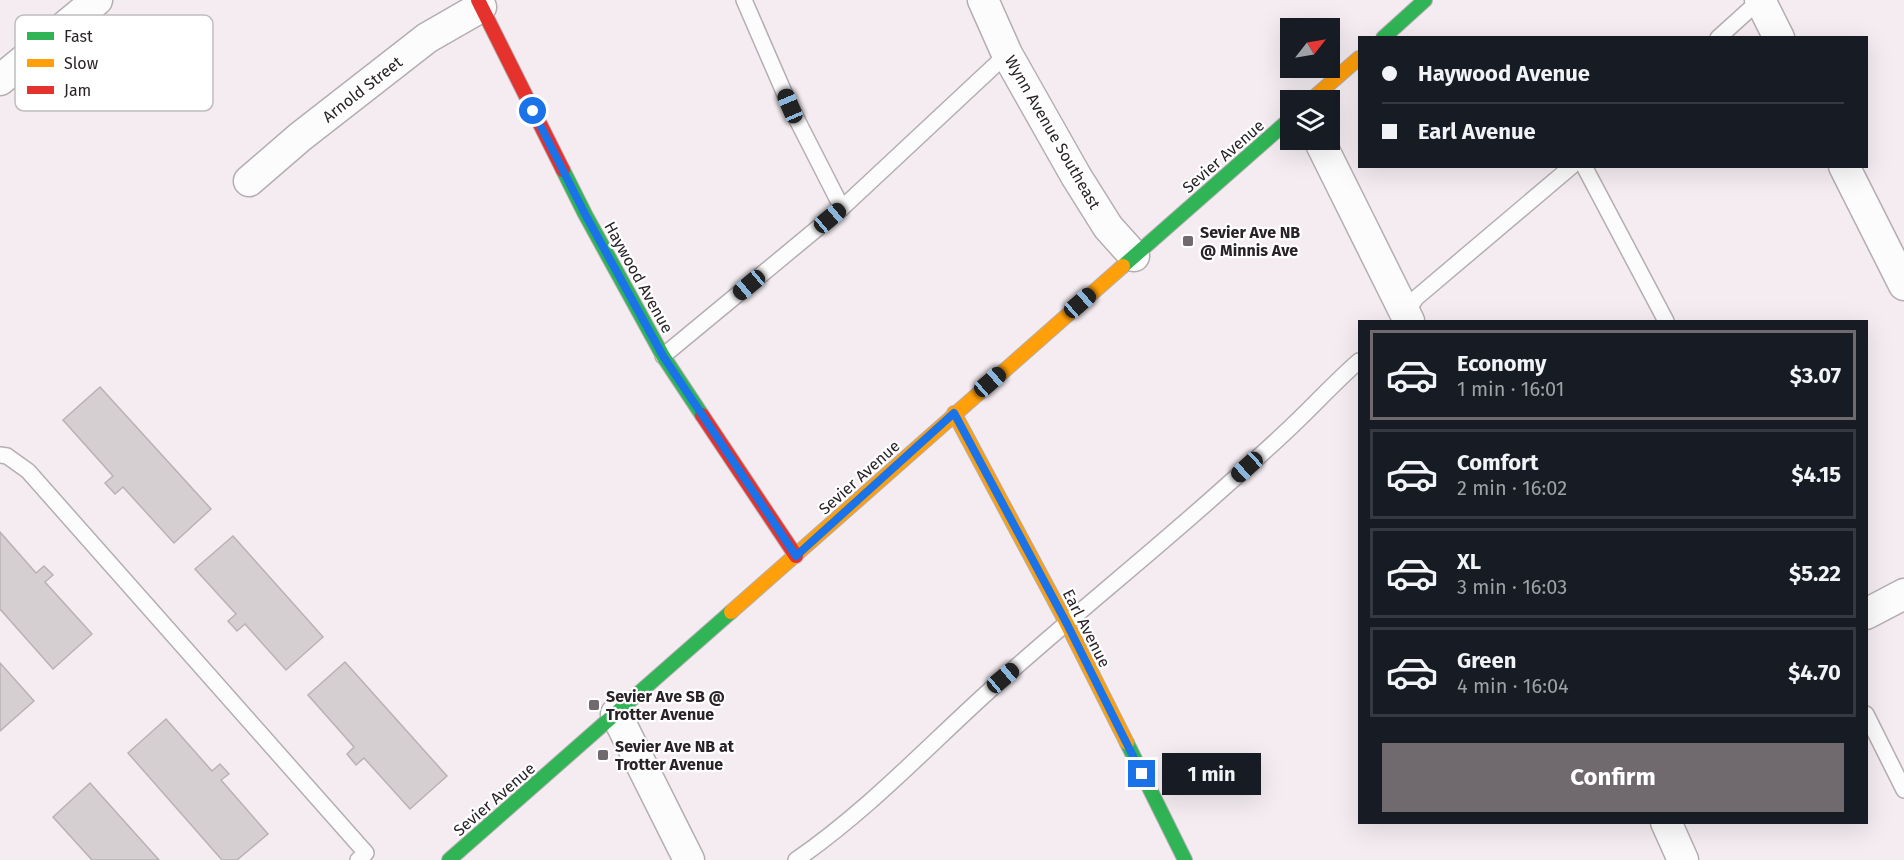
<!DOCTYPE html>
<meta charset="utf-8">
<style>
:root{--surface:#171b24;--page:#20242c;--text:#f1f3f6;--muted:#9ea1a6;--line:#363941;--accent:#70696e}
body{margin:0;font-family:"Fira Sans",sans-serif;background:var(--page);color:var(--text);height:100vh;display:flex;flex-direction:column;font-size:22px;white-space:nowrap}
*{box-sizing:border-box;margin:0}
p{font-size:20px;color:var(--muted)}
.icon{flex:none;width:33px;height:33px;fill:none;stroke:currentColor;stroke-width:2;stroke-linecap:round;stroke-linejoin:round}
.map{position:relative;flex:1;overflow:hidden}
.panel{position:absolute;left:1358px;top:320px;width:510px;height:504px;display:flex;flex-direction:column;background:var(--surface);border-radius:0px;box-shadow:0 6px 24px #0002}
.panel>*{flex:none}
.top-card{position:absolute;left:1358px;top:36px;width:510px;height:132px;border-radius:0px;box-shadow:0 6px 24px #0002;display:grid;align-content:center;height:132px;padding:0 24px;background:var(--surface)}
.needle{width:39px;rotate:59deg}
.fabs{position:absolute;left:1280px;top:18px;display:grid;gap:12px}
.fabs a{display:grid;place-items:center;width:60px;height:60px;border-radius:0px;background:var(--surface);box-shadow:0 6px 24px #0002;font-size:30px}
.end{position:absolute;width:27px;height:27px;margin:-14px;border:8px solid #1a73e8;background:#fff;box-shadow:0 0 0 3px #fff}
.from{border-radius:50%}
.bubble{position:absolute;height:42px;border-radius:0px;background:var(--surface);box-shadow:0 6px 24px #0002;font-size:20px;font-weight:700;line-height:42px;text-align:center}
.car{position:absolute;width:18px;height:36px;margin:-18px -9px;border-radius:8px;box-shadow:0 0 4px 2px #0007;background:linear-gradient(#222 24%,#8ab4d8 0 40%,#222 0 76%,#8ab4d8 0 86%,#222 0)}
.top-card b{display:flex;align-items:center;gap:21px;height:57px;font-size:22px}
.top-card b+b{border-top:2px solid var(--line)}
.top-card i{width:15px;height:15px;background:var(--text)}
ul{padding:10px 0 0;list-style:none}
li{display:flex;align-items:center;gap:18px;height:90px;margin:0 12px 9px;padding:0 12px;border:3px solid var(--line);border-radius:0px}
li div{flex:1}
li b{display:block;font-size:22px}
li em{font-style:normal;font-weight:700}
li.selected{border-color:var(--accent)}
li>.icon{width:54px;height:54px;stroke-width:1.5}
.action{display:flex;gap:12px;margin-top:auto;padding:12px 24px}
.action a{flex:1;height:69px;border-radius:0px;background:var(--accent);color:#fff;font-size:24px;font-weight:700;line-height:69px;text-align:center}
.map>svg:first-child{display:block}
</style>
<div class="map">
<svg width="1904" height="860" viewBox="0 0 1904 860">
<rect width="100%" height="100%" fill="#f4ecf1"/>
<!-- building -->
<g fill="#d6cfd2" stroke="#b9b2b5" stroke-width="1.5">
<polygon points="100,387 211,509 174,543 123,487 115,494 105,483 113,476 63,420"/>
<polygon points="0,532 36,573 44,566 53,575 45,582 92,634 53,669 0,609"/>
<polygon points="233,536 323,637 286,670 245,624 237,631 228,621 236,614 195,569"/>
<polygon points="345,662 447,776 410,809 364,758 356,765 347,754 354,747 308,695"/>
<polygon points="0,663 34,701 0,731"/>
<polygon points="166,719 212,771 220,764 229,774 221,780 268,834 237,860 222,860 128,753"/>
<polygon points="90,783 159,860 92,860 53,817"/>
</g>
<g fill="none" stroke-linecap="round" stroke-linejoin="round">
<!-- lane casing -->
<g stroke="#b4aeb2" stroke-width="18">
<g id="lane">
<polyline points="744,0 790,106 842,208"/>
<polyline points="1718,38 1760,0"/>
<polyline points="1584,166 1666,321"/>
<polyline points="1404,316 1416,298 1572,166"/>
<polyline points="663,356 842,208 1007,54"/>
<polyline points="0,455 7,456 28,471 366,853 358,860"/>
<polyline points="1866,714 1904,790"/>
<path d="M796,860C867,811 926,748 990,690C1064,623 1142,561 1217,494C1243,471 1269,448 1294,424C1316,403 1336,381 1359,361"/>
</g>
</g>
<!-- street casing -->
<g stroke="#b4aeb2" stroke-width="33">
<g id="street">
<polyline points="983,0 1007,54 1076,176 1108,227 1134,256"/>
<polyline points="1760,0 1779,38"/>
<polyline points="0,80 97,0"/>
<polyline points="1319,140 1409,321"/>
<polyline points="1844,166 1904,285"/>
<polyline points="249,181 300,137 427,38 481,7"/>
<polyline points="1866,614 1904,594"/>
<polyline points="616,714 689,860"/>
<polyline points="1666,822 1683,860"/>
</g>
</g>
<!-- fast casing -->
<g stroke="#b4aeb2" stroke-width="16">
<g id="fast">
<polyline points="1383,38 1425,0"/>
<polyline points="563,170 585,214 663,356 702,415"/>
<polyline points="1123,266 1290,119"/>
<polyline points="1127,743 1185,860"/>
<polyline points="449,860 731,612"/>
</g>
</g>
<!-- slow casing -->
<g stroke="#b4aeb2" stroke-width="16">
<g id="slow">
<polyline points="1311,100 1359,58"/>
<polyline points="954,413 1067,624 1127,743"/>
<polyline points="731,612 1123,266"/>
</g>
</g>
<!-- jam casing -->
<g stroke="#b4aeb2" stroke-width="16">
<g id="jam">
<polyline points="478,0 563,170"/>
<polyline points="702,415 796,556"/>
</g>
</g>
<!-- lane -->
<use href="#lane" stroke="#fdfcfd" stroke-width="15"/>
<!-- street -->
<use href="#street" stroke="#fdfcfd" stroke-width="30"/>
<!-- fast -->
<use href="#fast" stroke="#30b455" stroke-width="14"/>
<!-- slow -->
<use href="#slow" stroke="#ff9f0a" stroke-width="14"/>
<!-- jam -->
<use href="#jam" stroke="#e5322d" stroke-width="14"/>
</g>
<g fill="none" stroke-linecap="round" stroke-linejoin="round">
<!-- route -->
<polyline stroke="#1a73e8" stroke-width="8" points="533,111 585,214 663,356 796,556 954,413 1067,624 1142,774"/>
</g>
<!-- markers -->
<g fill="#70696e" stroke="#fff" stroke-width="2">
<rect x="1182" y="235" width="12" height="12" rx="3"/>
<rect x="588" y="699" width="12" height="12" rx="3"/>
<rect x="597" y="749" width="12" height="12" rx="3"/>
</g>
<g text-anchor="middle" stroke-width="4.5" stroke-linejoin="round" paint-order="stroke">
<!-- street labels -->
<g font-size="16" fill="#292327" stroke="#fff">
<text transform="translate(362 89) rotate(-38)" y="6">Arnold Street</text>
<text transform="translate(1053 132) rotate(60)" y="6">Wynn Avenue Southeast</text>
<text transform="translate(1223 156) rotate(-41)" y="6">Sevier Avenue</text>
<text transform="translate(639 277) rotate(61)" y="6">Haywood Avenue</text>
<text transform="translate(859 477) rotate(-42)" y="6">Sevier Avenue</text>
<text transform="translate(1087 628) rotate(63)" y="6">Earl Avenue</text>
<text transform="translate(494 799) rotate(-41)" y="6">Sevier Avenue</text>
</g>
<!-- poi labels -->
<g font-size="16" font-weight="bold" fill="#292327" stroke="#fff" text-anchor="start">
<text x="1200" y="238">Sevier Ave NB<tspan x="1200" dy="18">@ Minnis Ave</tspan></text>
<text x="606" y="702">Sevier Ave SB @<tspan x="606" dy="18">Trotter Avenue</tspan></text>
<text x="615" y="752">Sevier Ave NB at<tspan x="615" dy="18">Trotter Avenue</tspan></text>
</g>
</g>
<!-- legend -->
<rect x="15" y="15" width="198" height="96" rx="9" fill="#fff" stroke="#bfbdbe" stroke-width="1.5"/>
<rect x="27" y="32" width="27" height="8" fill="#30b455"/>
<rect x="27" y="59" width="27" height="8" fill="#ff9f0a"/>
<rect x="27" y="86" width="27" height="8" fill="#e5322d"/>
<g font-size="16" fill="#292327">
<text x="64" y="42">Fast</text>
<text x="64" y="69">Slow</text>
<text x="64" y="96">Jam</text>
</g>
</svg>
<div class="fabs">
<a><svg class="needle" viewBox="-14 -14 28 28"><path d="M0-13l5 13h-10z" fill="#e53935"/><path d="M0 13l5-13h-10z" fill="#9ea1a6"/></svg></a>
<a><svg class="icon" aria-label="layers" viewBox="0 0 24 24"><path d="M12 4l9 5-9 5-9-5zM3 14l9 5 9-5"/></svg></a>
</div>
<i class="end from" style="left:533px;top:111px"></i>
<i class="end" style="left:1142px;top:774px"></i>
<div class="bubble" style="left:1162px;top:753px;width:99px">1 min</div>
<i class="car" style="left:790px;top:106px;rotate:337deg"></i>
<i class="car" style="left:830px;top:218px;rotate:50deg"></i>
<i class="car" style="left:749px;top:285px;rotate:230deg"></i>
<i class="car" style="left:1080px;top:303px;rotate:49deg"></i>
<i class="car" style="left:990px;top:382px;rotate:49deg"></i>
<i class="car" style="left:1247px;top:467px;rotate:228deg"></i>
<i class="car" style="left:1003px;top:678px;rotate:50deg"></i>
<div class="top-card">
<b><i class="from"></i>Haywood Avenue</b>
<b><i></i>Earl Avenue</b>
</div>
<section class="panel">
<ul>
<li class="selected"><svg class="icon" aria-label="car" viewBox="0 0 24 24"><path d="M5 17H2v-5l4-1 3-4h7l3 4 3 1v5h-3M9 17h6M6 11h13"/><circle cx="7" cy="17" r="2"/><circle cx="17" cy="17" r="2"/></svg><div><b>Economy</b><p>1 min · 16:01</p></div><em>$3.07</em></li>
<li><svg class="icon" aria-label="car" viewBox="0 0 24 24"><path d="M5 17H2v-5l4-1 3-4h7l3 4 3 1v5h-3M9 17h6M6 11h13"/><circle cx="7" cy="17" r="2"/><circle cx="17" cy="17" r="2"/></svg><div><b>Comfort</b><p>2 min · 16:02</p></div><em>$4.15</em></li>
<li><svg class="icon" aria-label="car" viewBox="0 0 24 24"><path d="M5 17H2v-5l4-1 3-4h7l3 4 3 1v5h-3M9 17h6M6 11h13"/><circle cx="7" cy="17" r="2"/><circle cx="17" cy="17" r="2"/></svg><div><b>XL</b><p>3 min · 16:03</p></div><em>$5.22</em></li>
<li><svg class="icon" aria-label="car" viewBox="0 0 24 24"><path d="M5 17H2v-5l4-1 3-4h7l3 4 3 1v5h-3M9 17h6M6 11h13"/><circle cx="7" cy="17" r="2"/><circle cx="17" cy="17" r="2"/></svg><div><b>Green</b><p>4 min · 16:04</p></div><em>$4.70</em></li>
</ul>
<div class="action"><a>Confirm</a></div>
</section>
</div>
